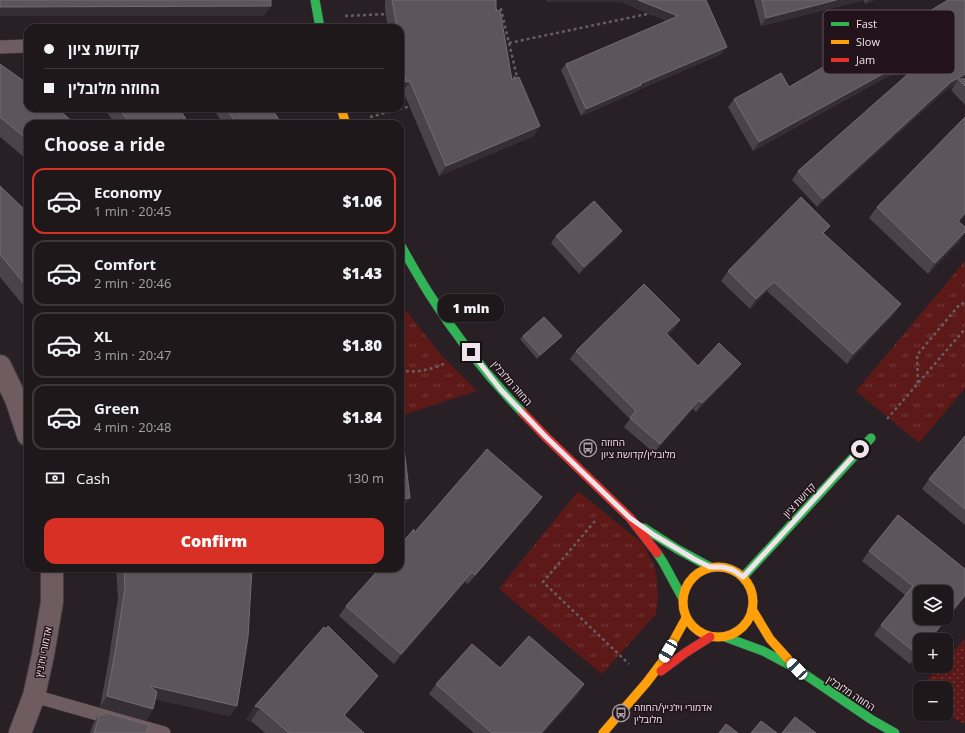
<!DOCTYPE html>
<meta charset="utf-8">
<style>
:root{--surface:#1e181b;--page:#2b2528;--text:#f1f3f6;--muted:#a1a0a3;--line:#3c373a;--accent:#d93025}
body{margin:0;font-family:"Open Sans",Heebo,sans-serif;background:var(--page);color:var(--text);height:100vh;display:flex;flex-direction:column;font-size:15px;white-space:nowrap}
*{box-sizing:border-box;margin:0}
p{font-size:13px;color:var(--muted)}
.icon{flex:none;width:22px;height:22px;fill:none;stroke:currentColor;stroke-width:2;stroke-linecap:round;stroke-linejoin:round}
.map{position:relative;flex:1;overflow:hidden}
.sheet{position:absolute;left:24px;top:120px;width:380px;height:452px;display:flex;flex-direction:column;background:var(--surface);border-radius:12px;box-shadow:0 1px 3px #0004,0 0 0 1px var(--line)}
.sheet>*{flex:none}
.banner{position:absolute;left:24px;top:24px;width:380px;height:88px;border-radius:12px;box-shadow:0 1px 3px #0004,0 0 0 1px var(--line);display:grid;align-content:center;height:88px;padding:0 20px;background:var(--surface)}
.fabs{position:absolute;left:913px;top:585px;display:grid;gap:8px}
.fabs a{display:grid;place-items:center;width:40px;height:40px;border-radius:8px;background:var(--surface);box-shadow:0 1px 3px #0004,0 0 0 1px var(--line);font-size:20px}
.end{position:absolute;width:18px;height:18px;margin:-9px;border:5px solid #f0e4ea;background:#111;box-shadow:0 0 0 2px #111}
.from{border-radius:50%}
.bubble{position:absolute;height:28px;border-radius:12px;background:var(--surface);box-shadow:0 1px 3px #0004,0 0 0 1px var(--line);font-size:13px;font-weight:800;line-height:28px;text-align:center}
.car{position:absolute;width:12px;height:24px;margin:-12px -6px;border-radius:5px;box-shadow:0 0 3px 1px #0007;background:linear-gradient(#fff 24%,#345 0 40%,#fff 0 76%,#345 0 86%,#fff 0)}
.banner b{display:flex;align-items:center;gap:14px;height:38px;font-size:15px}
.banner b+b{border-top:1px solid var(--line)}
.banner i{width:10px;height:10px;background:var(--text)}
ul{padding:0;list-style:none}
li{display:flex;align-items:center;gap:12px;height:66px;margin:0 8px 6px;padding:0 12px;border:2px solid var(--line);border-radius:12px}
li div{flex:1}
li b{display:block;font-size:15px}
li em{font-style:normal;font-weight:800}
li.active{border-color:var(--accent)}
li>.icon{width:36px;height:36px;stroke-width:1.5}
h2{padding:0 20px;font-size:18px;line-height:48px}
.pay{display:flex;align-items:center;gap:10px;height:44px;padding:0 20px;font-size:15px}
.pay p{margin-inline-start:auto}
.primary-button{display:flex;gap:8px;margin-top:auto;padding:8px 20px}
.primary-button a{flex:1;height:46px;border-radius:12px;background:var(--accent);color:#fff;font-size:16px;font-weight:800;line-height:46px;text-align:center}
.map>svg:first-child{display:block}
</style>
<div class="map">
<svg width="965" height="733" viewBox="0 0 965 733">
<defs>
<pattern id="grass-dots" width="8" height="8" patternUnits="userSpaceOnUse"><rect width="8" height="8" fill="#5c1918"/><path d="M2 2h.1M6 6h.1" fill="none" stroke="#743a3a" stroke-width="1.8" stroke-linecap="round"/></pattern>
<pattern id="park-tufts" width="24" height="20" patternUnits="userSpaceOnUse"><rect width="24" height="20" fill="#5c1918"/><path d="M3 7l-1-3M5 7V3M7 7l1-3M15 17l-1-3M17 17v-4M19 17l1-3" fill="none" stroke="#743a3a"/></pattern>
</defs>
<rect width="100%" height="100%" fill="#282024"/>
<!-- grass -->
<polygon fill="url(#grass-dots)" points="965,639 965,724 945,714 946,688 920,688 940,666 946,666 946,660"/>
<!-- park -->
<g fill="url(#park-tufts)">
<polygon points="965,261 965,388 919,443 856,391"/>
<polygon points="400,303 442,356 477,391 400,416"/>
<polygon points="578,491 643,544 654,565 657,579 658,600 656,614 602,674 499,589"/>
</g>
<g fill="none" stroke-linecap="round" stroke-linejoin="round">
<!-- lane casing -->
<g stroke="#433c40" stroke-width="14">
<g id="lane">
<polyline points="0,47 28,46"/>
<polyline points="34,696 164,733"/>
</g>
</g>
<!-- street casing -->
<g stroke="#433c40" stroke-width="24">
<g id="street">
<polyline points="0,366 16,399 28,435"/>
<polyline points="20,733 34,696 43,655 52,602 52,568"/>
</g>
</g>
<!-- fast casing -->
<g stroke="#433c40" stroke-width="10">
<g id="fast">
<polyline points="315,0 320,28"/>
<path d="M400,244C409,260 418,276 428,292C455,335 487,376 523,413"/>
<polyline points="644,528 677,549 710,567"/>
<polyline points="657,553 663,562 682,597"/>
<polyline points="743,577 871,438"/>
<polyline points="725,637 763,651 797,669 872,720 895,733"/>
</g>
</g>
<!-- slow casing -->
<g stroke="#433c40" stroke-width="10">
<g id="slow">
<polyline points="341,108 346,124"/>
<circle cx="718" cy="602" r="35"/>
<polyline points="752,609 770,639 788,659"/>
<polyline points="603,733 647,682 662,662 686,618"/>
</g>
</g>
<!-- jam casing -->
<g stroke="#433c40" stroke-width="10">
<g id="jam">
<polyline points="523,413 546,437 630,518 657,553"/>
<polyline points="661,671 685,653 710,637"/>
</g>
</g>
<!-- path -->
<g stroke="#695d60" stroke-width="2.5" stroke-dasharray="3 3" stroke-linecap="butt">
<polyline points="494,9 501,9 517,77 509,79"/>
<polyline points="345,16 387,14"/>
<polyline points="509,43 652,13"/>
<polyline points="370,117 411,106"/>
<path d="M400,370C415,374 432,369 446,363"/>
<polyline points="918,383 917,355 960,304 965,303"/>
<polyline points="887,419 965,329"/>
<polyline points="595,521 543,582 629,664"/>
</g>
<!-- lane -->
<use href="#lane" stroke="#6f5c60" stroke-width="13"/>
<!-- street -->
<use href="#street" stroke="#6f5c60" stroke-width="22"/>
<!-- fast -->
<use href="#fast" stroke="#30b455" stroke-width="9"/>
<!-- slow -->
<use href="#slow" stroke="#ff9f0a" stroke-width="9"/>
<!-- jam -->
<use href="#jam" stroke="#e5322d" stroke-width="9"/>
</g>
<!-- wall -->
<g fill="#4a4448">
<polygon points="385,0 496,0 496,11 512,80 534,136 439,176 403,91 400,92 400,28 388,28 385,10"/>
<polygon points="547,0 706,0 722,54 638,90 636,92 581,116 561,70 566,64 667,21 621,2 547,2"/>
<polygon points="754,0 864,0 761,26"/>
<polygon points="864,0 875,0 865,4"/>
<polygon points="948,0 964,79 965,79 965,105 951,90 955,85 946,90 817,207 792,180 798,171 909,73 905,67 753,151 728,107 734,99 789,87 859,54"/>
<polygon points="0,64 28,124 28,161 18,152 0,137"/>
<polygon points="103,108 171,108 189,124 116,124"/>
<polygon points="213,108 271,108 282,124 223,124"/>
<polygon points="0,186 28,213 28,311 0,277"/>
<polygon points="877,207 959,222 960,241 928,274 869,218"/>
<polygon points="622,231 617,238 579,274 551,243 556,236"/>
<polygon points="824,234 894,314 847,364 767,291 750,309 721,281 728,271"/>
<polygon points="680,320 674,329 668,335 698,366 734,373 696,412 693,409 654,453 624,427 630,419 570,359 576,351"/>
<polygon points="523,336 559,339 537,359 520,339"/>
<polygon points="965,436 965,525 922,489 929,479"/>
<polygon points="542,497 535,507 468,584 465,582 394,664 339,616 346,606 414,533"/>
<polygon points="869,551 965,597 930,640 920,640 920,652 910,664 874,635 881,625 905,595 862,561"/>
<polygon points="116,568 252,568 237,706 229,716 155,699 153,709 146,720 100,707 108,664 118,598"/>
<polygon points="500,668 584,684 578,694 543,733 474,733 429,694 436,684"/>
<polygon points="368,689 345,716 364,733 265,733 251,721 246,720 255,706"/>
<polygon points="104,712 146,733 90,733 93,724 100,714 103,715"/>
</g>
<!-- shaded-wall -->
<g fill="#352e32">
<polygon points="548,0 638,0 678,16 673,23 621,2 547,2"/>
<polygon points="836,0 864,0 761,26 766,18"/>
<polygon points="868,0 875,0 865,4"/>
<polygon points="271,6 264,16 0,16 0,7"/>
<polygon points="727,47 722,54 638,90 636,92 581,116 586,109 640,84"/>
<polygon points="910,59 905,67 753,151 759,142"/>
<polygon points="965,74 965,79 961,82 958,79 955,85 946,90 817,207 823,199 951,82"/>
<polygon points="410,81 403,91 400,92 400,91 406,82"/>
<polygon points="540,126 534,136 439,176 446,166"/>
<polygon points="965,213 965,216 951,232 958,221"/>
<polygon points="830,226 823,235 823,233"/>
<polygon points="622,231 617,238 579,274 584,267"/>
<polygon points="965,232 965,233 960,241 928,274 935,263"/>
<polygon points="774,282 767,291 750,309 756,299"/>
<polygon points="901,304 894,314 847,364 853,354"/>
<polygon points="680,320 674,329 660,342 666,333"/>
<polygon points="562,336 559,339 537,359 540,355"/>
<polygon points="741,364 734,373 696,412 702,403"/>
<polygon points="699,400 693,409 654,453 660,444"/>
<polygon points="542,497 535,507 468,584 475,575"/>
<polygon points="410,498 403,508 400,508 400,499"/>
<polygon points="472,572 465,582 394,664 401,654"/>
<polygon points="965,595 965,597 930,640 929,640"/>
<polygon points="920,651 920,652 910,664 917,654"/>
<polygon points="378,676 368,689 335,728 344,715"/>
<polygon points="584,684 578,694 543,733 541,733"/>
<polygon points="150,686 237,706 229,716 143,696"/>
<polygon points="107,696 153,709 146,720 100,707"/>
<polygon points="255,706 260,708 251,721 246,720"/>
</g>
<!-- building -->
<g fill="#5c555a" stroke="#736c70" fill-rule="evenodd">
<polygon points="0,0 271,0 271,6 0,7"/>
<polygon points="392,0 496,0 496,11 500,10 512,80 519,77 540,126 446,166 410,81 406,82 400,48 400,28 397,28"/>
<polygon points="638,0 706,0 727,47 640,84 641,85 586,109 566,64 678,16"/>
<polygon points="762,0 836,0 766,18"/>
<polygon points="948,0 965,0 965,74 951,82 823,199 798,171 916,67 910,59 759,142 734,99 781,73 789,87 856,48 859,54"/>
<polygon points="0,64 28,84 28,108 57,108 75,124 28,124 28,140 0,117"/>
<polygon points="958,79 965,79 965,86"/>
<polygon points="118,108 171,108 175,112 179,108 189,124 131,124"/>
<polygon points="226,108 271,108 282,124 237,124"/>
<polygon points="965,117 965,213 958,221 965,227 965,232 935,263 877,207"/>
<polygon points="0,186 28,213 28,288 3,258 0,255"/>
<polygon points="801,197 830,226 823,233 901,304 853,354 774,282 756,299 728,271"/>
<polygon points="594,201 622,231 584,267 556,236"/>
<polygon points="644,284 680,320 666,333 698,366 719,343 741,364 702,403 699,400 660,444 630,418 636,411 576,351"/>
<polygon points="544,317 562,336 540,355 523,336"/>
<polygon points="402,432 410,498 400,499 400,433"/>
<polygon points="965,436 965,509 929,479"/>
<polygon points="487,449 542,497 475,575 472,572 401,654 346,606 380,568 400,568 400,545 414,529 414,533"/>
<path d="M898,515L965,569V595L929,640H920V651L917,654L881,625L913,586L869,551ZM920,592H946V618H920Z"/>
<polygon points="124,568 252,568 248,637 237,706 150,686 157,692 153,709 107,696 115,653 125,588"/>
<polygon points="328,626 378,676 344,715 364,733 289,733 260,708 255,706 324,627 326,629"/>
<polygon points="529,636 584,684 541,733 492,733 436,684 472,644 500,668"/>
<polygon points="104,712 149,725 146,733 94,733 100,714 104,715"/>
<polygon points="795,717 816,733 782,733"/>
<polygon points="761,721 777,733 751,733"/>
<polygon points="726,724 738,733 719,733"/>
</g>
<g fill="none" stroke-linecap="round" stroke-linejoin="round">
<!-- route -->
<polyline stroke="#f0e4ea" stroke-width="5" points="471,352 501,390 546,437 630,518 654,535 694,559 710,567 722,567 733,570 743,577 860,449"/>
</g>
<!-- icons -->
<defs>
<g id="bus-ring" transform="scale(0.9)"><circle r="9.5" fill="#22131b" stroke="#aa9fa5" stroke-width="1.5"/><path d="M-5-6H5V4H4V6H2V4H-2V6H-4V4H-5ZM-3.5-4V0h7V-4ZM-3.5 1.2v1.5H-2V1.2ZM2 1.2v1.5H3.5V1.2Z" fill="#aa9fa5"/></g>
</defs>
<g fill-rule="evenodd">
<use href="#bus-ring" x="588" y="448"/>
<use href="#bus-ring" x="621" y="713"/>
</g>
<g text-anchor="middle" stroke-width="3" stroke-linejoin="round" paint-order="stroke">
<!-- street labels -->
<g font-size="10" fill="#f0e4ea" stroke="#22131b">
<text transform="translate(512 383) rotate(49)" y="4">החוזה מלובלין</text>
<text transform="translate(799 500) rotate(-47)" y="4">קדושת ציון</text>
<text transform="translate(43 652) rotate(-79)" y="4">אדמורי ויז'ניץ</text>
<text transform="translate(851 693) rotate(33)" y="4">החוזה מלובלין</text>
</g>
<!-- poi labels -->
<g font-size="10" fill="#f0e4ea" stroke="#22131b" text-anchor="start">
<text x="601" y="446">החוזה<tspan x="601" dy="12">מלובלין/קדושת ציון</tspan></text>
<text x="634" y="711">אדמורי ויז׳ניץ/החוזה<tspan x="634" dy="12">מלובלין</tspan></text>
</g>
</g>
<!-- legend -->
<rect x="823" y="10" width="132" height="64" rx="6" fill="#22131b" stroke="#605259" stroke-width="1"/>
<rect x="831" y="22" width="18" height="4" fill="#30b455"/>
<rect x="831" y="40" width="18" height="4" fill="#ff9f0a"/>
<rect x="831" y="58" width="18" height="4" fill="#e5322d"/>
<g font-size="11" fill="#f0e4ea">
<text x="856" y="28">Fast</text>
<text x="856" y="46">Slow</text>
<text x="856" y="64">Jam</text>
</g>
</svg>
<div class="fabs">
<a><svg class="icon" aria-label="layers" viewBox="0 0 24 24"><path d="M12 4l9 5-9 5-9-5zM3 14l9 5 9-5"/></svg></a>
<a>+</a>
<a>−</a>
</div>
<i class="end from" style="left:860px;top:449px"></i>
<i class="end" style="left:471px;top:352px"></i>
<div class="bubble" style="left:438px;top:294px;width:66px">1 min</div>
<i class="car" style="left:668px;top:651px;rotate:210deg"></i>
<i class="car" style="left:797px;top:669px;rotate:317deg"></i>
<div class="banner">
<b><i class="from"></i>קדושת ציון</b>
<b><i></i>החוזה מלובלין</b>
</div>
<section class="sheet">
<h2>Choose a ride</h2>
<ul>
<li class="active"><svg class="icon" aria-label="car" viewBox="0 0 24 24"><path d="M5 17H2v-5l4-1 3-4h7l3 4 3 1v5h-3M9 17h6M6 11h13"/><circle cx="7" cy="17" r="2"/><circle cx="17" cy="17" r="2"/></svg><div><b>Economy</b><p>1 min · 20:45</p></div><em>$1.06</em></li>
<li><svg class="icon" aria-label="car" viewBox="0 0 24 24"><path d="M5 17H2v-5l4-1 3-4h7l3 4 3 1v5h-3M9 17h6M6 11h13"/><circle cx="7" cy="17" r="2"/><circle cx="17" cy="17" r="2"/></svg><div><b>Comfort</b><p>2 min · 20:46</p></div><em>$1.43</em></li>
<li><svg class="icon" aria-label="car" viewBox="0 0 24 24"><path d="M5 17H2v-5l4-1 3-4h7l3 4 3 1v5h-3M9 17h6M6 11h13"/><circle cx="7" cy="17" r="2"/><circle cx="17" cy="17" r="2"/></svg><div><b>XL</b><p>3 min · 20:47</p></div><em>$1.80</em></li>
<li><svg class="icon" aria-label="car" viewBox="0 0 24 24"><path d="M5 17H2v-5l4-1 3-4h7l3 4 3 1v5h-3M9 17h6M6 11h13"/><circle cx="7" cy="17" r="2"/><circle cx="17" cy="17" r="2"/></svg><div><b>Green</b><p>4 min · 20:48</p></div><em>$1.84</em></li>
</ul>
<div class="pay"><svg class="icon" aria-label="cash" viewBox="0 0 24 24"><path d="M3 7h18v10H3z"/><circle cx="12" cy="12" r="2"/></svg>Cash<p>130 m</p></div>
<div class="primary-button"><a>Confirm</a></div>
</section>
</div>
